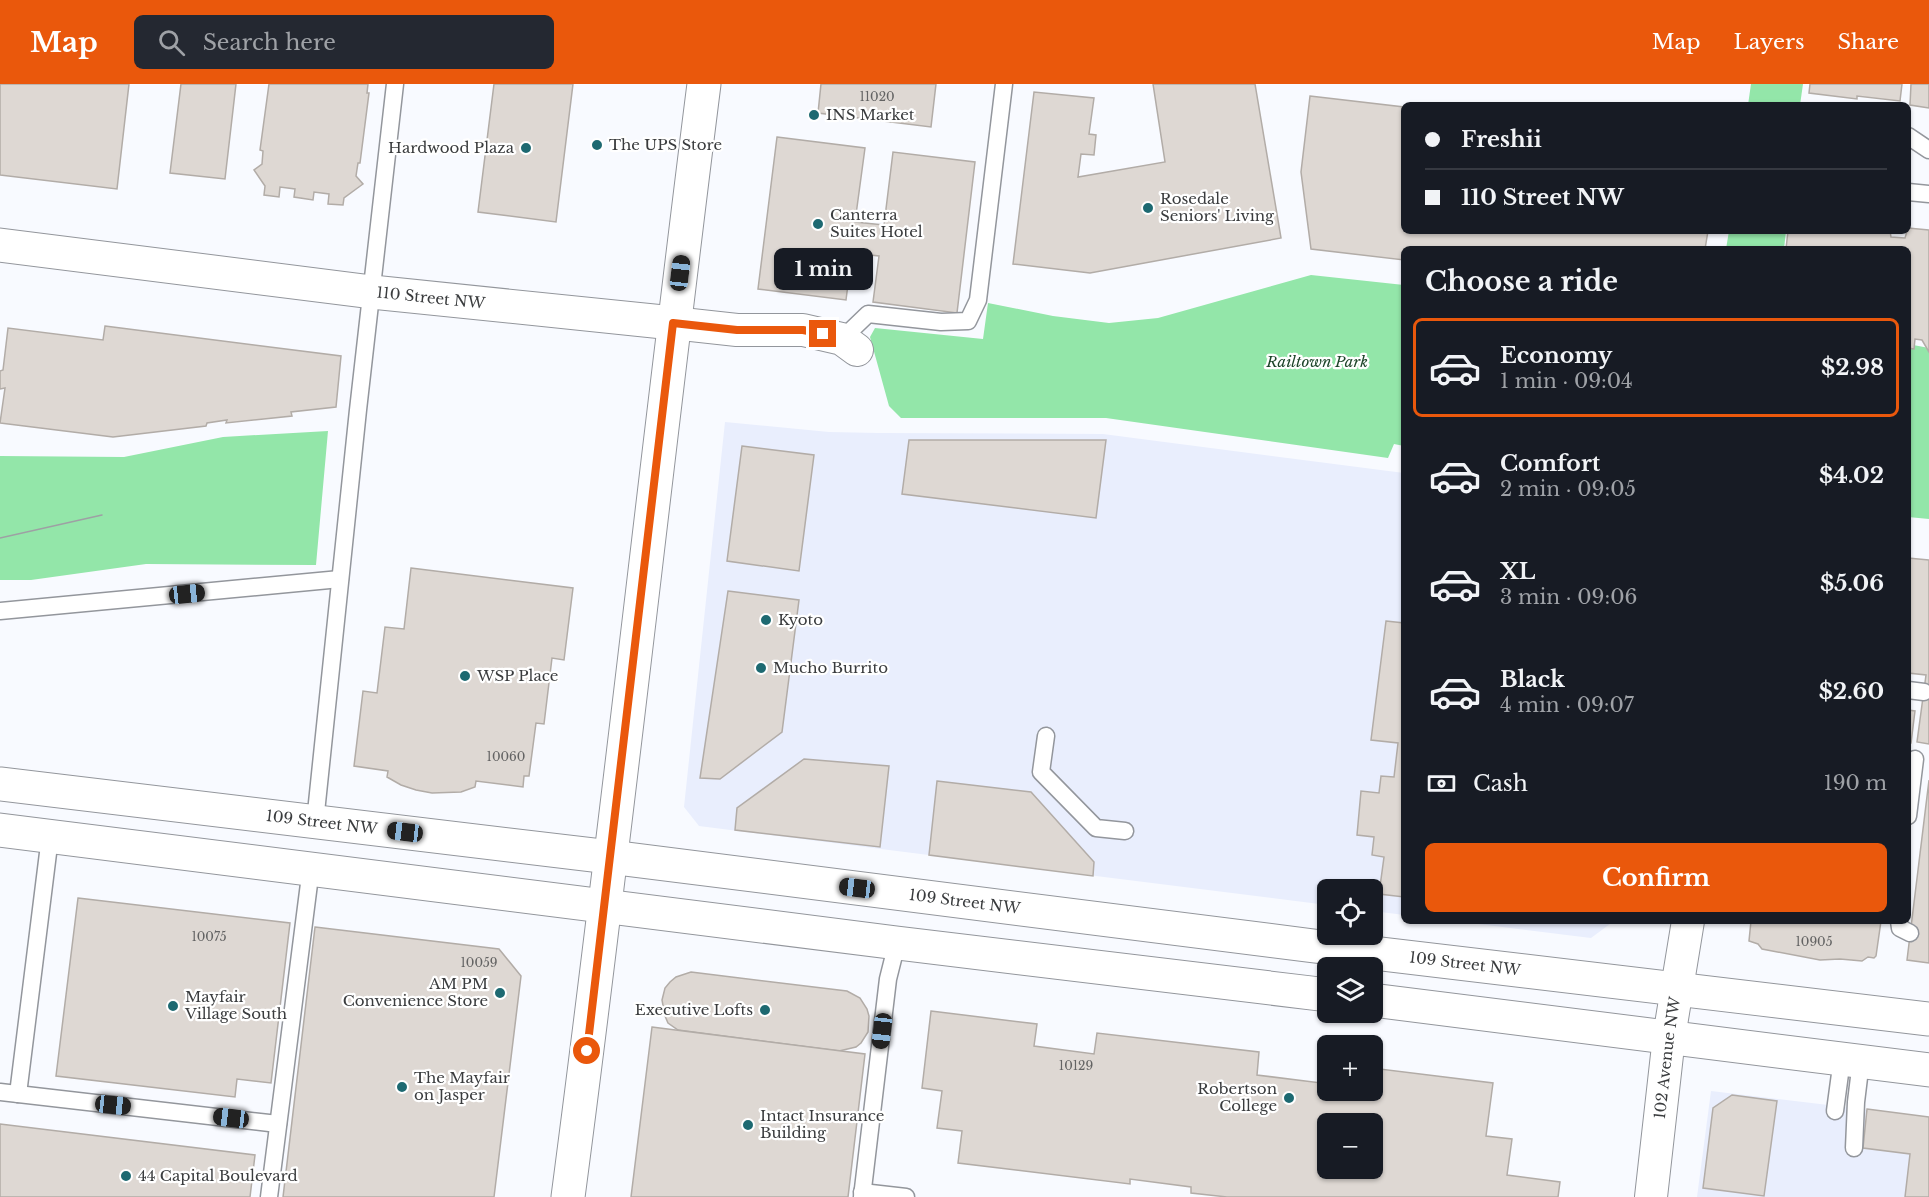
<!DOCTYPE html>
<meta charset="utf-8">
<style>
:root{--surface:#171b24;--page:#242831;--text:#f1f3f6;--muted:#9ea1a6;--line:#363941;--accent:#ea580c}
body{margin:0;font-family:"Libre Baskerville",serif;background:var(--page);color:var(--text);height:100vh;display:flex;flex-direction:column;font-size:22px;white-space:nowrap}
*{box-sizing:border-box;margin:0}
p{font-size:20px;color:var(--muted)}
.icon{flex:none;width:33px;height:33px;fill:none;stroke:currentColor;stroke-width:2;stroke-linecap:round;stroke-linejoin:round}
.map{position:relative;flex:1;overflow:hidden}
.side{position:absolute;left:1401px;top:162px;width:510px;height:678px;display:flex;flex-direction:column;background:var(--surface);border-radius:9px;box-shadow:0 2px 4px #0004}
.side>*{flex:none}
.hud{position:absolute;left:1401px;top:18px;width:510px;height:132px;border-radius:9px;box-shadow:0 2px 4px #0004;display:grid;align-content:center;height:132px;padding:0 24px;background:var(--surface)}
.fabs{position:absolute;left:1317px;top:795px;display:grid;gap:12px}
.fabs a{display:grid;place-items:center;width:66px;height:66px;border-radius:9px;background:var(--surface);box-shadow:0 2px 4px #0004;font-size:30px}
.end{position:absolute;width:27px;height:27px;margin:-14px;border:8px solid #ea580c;background:#fff;box-shadow:0 0 0 3px #fff}
.from{border-radius:50%}
.bubble{position:absolute;height:42px;border-radius:9px;background:var(--surface);box-shadow:0 2px 4px #0004;font-size:20px;font-weight:800;line-height:42px;text-align:center}
.car{position:absolute;width:18px;height:36px;margin:-18px -9px;border-radius:8px;box-shadow:0 0 4px 2px #0007;background:linear-gradient(#222 24%,#8ab4d8 0 40%,#222 0 76%,#8ab4d8 0 86%,#222 0)}
.hud b{display:flex;align-items:center;gap:21px;height:57px;font-size:22px}
.hud b+b{border-top:2px solid var(--line)}
.hud i{width:15px;height:15px;background:var(--text)}
ul{padding:0;list-style:none}
li{display:flex;align-items:center;gap:18px;height:99px;margin:0 12px 9px;padding:0 12px;border:3px solid transparent;border-radius:9px}
li div{flex:1}
li b{display:block;font-size:22px}
li em{font-style:normal;font-weight:800}
li.on{border-color:var(--accent)}
li>.icon{width:54px;height:54px;stroke-width:1.5}
h2{padding:0 24px;font-size:27px;line-height:72px}
.pay{display:flex;align-items:center;gap:15px;height:66px;padding:0 24px;font-size:22px}
.pay p{margin-inline-start:auto}
.button{display:flex;gap:12px;margin-top:auto;padding:12px 24px}
.button a{flex:1;height:69px;border-radius:9px;background:var(--accent);color:#fff;font-size:24px;font-weight:800;line-height:69px;text-align:center}
header{display:flex;align-items:center;gap:36px;box-sizing:border-box;height:84px;padding:0 30px;background:var(--accent);color:#fff}
header strong{font-size:28px}
nav{display:flex;gap:33px;margin-inline-start:auto;font-size:21px}
.search{width:420px;height:54px;background:var(--page);display:flex;align-items:center;gap:15px;box-sizing:border-box;padding:0 21px;border-radius:9px;color:var(--muted);font-size:22px}
.map>svg:first-child{display:block}
</style>
<header>
<strong>Map</strong>
<div class="search"><svg class="icon" aria-label="search" viewBox="0 0 24 24"><circle cx="10" cy="10" r="6"/><path d="M15 15l6 6"/></svg>Search here</div>
<nav><a>Map</a><a>Layers</a><a>Share</a></nav>
</header>
<div class="map">
<svg width="1929" height="1113" viewBox="0 0 1929 1113">
<rect width="100%" height="100%" fill="#f8faff"/>
<!-- built -->
<g fill="#e9eefd">
<polygon points="725,338 829,348 878,349 1103,350 1404,389 1404,831 1373,827 1372,806 1328,806 1327,821 699,742 684,723"/>
<polygon points="1455,837 1614,837 1591,854"/>
<polygon points="1711,1007 1929,1033 1929,1113 1697,1113"/>
</g>
<!-- green -->
<g fill="#93e6a9">
<polygon points="1751,0 1803,0 1800,21 1748,21"/>
<polygon points="1729,147 1786,147 1784,165 1726,165"/>
<polygon points="1311,191 1404,201 1404,362 1394,360 1388,374 1106,334 901,334 889,322 870,253 875,244 983,255 988,219 1053,232 1109,239 1158,234"/>
<polygon points="1908,260 1929,264 1929,435 1908,433"/>
<polygon points="328,347 316,481 146,480 31,496 0,496 0,372 124,373 223,353"/>
</g>
<!-- building -->
<g fill="#ded8d3" stroke="#b2aca7" stroke-width="1.5" fill-rule="evenodd">
<polygon points="0,0 129,0 117,105 0,91"/>
<polygon points="181,0 236,0 225,95 170,89"/>
<polygon points="269,0 368,0 367,9 369,9 360,79 358,79 356,92 363,100 344,114 343,121 328,120 329,110 314,108 313,116 294,113 295,105 280,103 279,113 264,111 265,102 254,86 262,80 263,67 260,66"/>
<polygon points="494,0 573,0 556,138 478,128"/>
<polygon points="821,0 936,0 931,43 818,29"/>
<polygon points="1153,0 1255,0 1281,154 1090,189 1013,180 1034,8 1094,14 1089,50 1096,51 1094,71 1081,70 1078,93 1165,78"/>
<polygon points="1810,0 1902,0 1900,17 1857,12 1857,15 1809,9"/>
<polygon points="1911,0 1929,0 1929,24 1910,21"/>
<polygon points="1310,12 1404,23 1404,147 1708,147 1705,165 1404,165 1404,176 1311,165 1301,88"/>
<polygon points="777,53 865,64 855,138 884,141 893,68 975,78 957,229 873,218 879,172 852,169 846,216 758,205"/>
<polygon points="1908,144 1929,146 1929,268 1922,256 1915,255 1914,265 1908,264 1908,165 1786,165 1788,147 1890,147 1891,153 1905,154"/>
<polygon points="105,242 341,272 336,323 291,328 292,332 226,339 227,336 207,339 206,342 113,353 0,339 5,304 0,305 0,287 3,286 8,244 103,256"/>
<polygon points="909,356 1106,356 1096,434 902,410"/>
<polygon points="742,362 814,371 799,487 727,477"/>
<polygon points="1908,474 1929,476 1929,660 1917,658 1926,591 1908,589"/>
<polygon points="411,484 573,504 564,576 552,574 544,640 536,639 529,692 524,692 523,703 476,697 475,703 461,708 432,709 416,706 401,701 387,693 388,687 354,682 363,607 377,609 385,543 404,545"/>
<polygon points="728,507 799,516 782,648 720,695 700,694"/>
<polygon points="1386,537 1404,539 1404,813 1379,810 1384,773 1372,771 1374,753 1357,751 1361,707 1379,709 1381,692 1394,693 1398,659 1371,656"/>
<polygon points="1908,626 1915,627 1911,659 1908,659"/>
<polygon points="804,675 889,682 880,763 735,746 737,724"/>
<polygon points="1929,696 1929,879 1907,876"/>
<polygon points="937,697 1031,708 1094,778 1093,792 929,771"/>
<polygon points="78,814 290,839 271,999 237,995 235,1013 56,992"/>
<polygon points="1751,837 1881,837 1876,872 1874,874 1868,873 1862,877 1840,875 1820,876 1762,865 1758,860 1749,857"/>
<polygon points="315,843 499,865 521,892 494,1113 283,1113"/>
<polygon points="691,888 847,907 860,914 867,925 869,932 868,948 861,959 856,963 839,967 678,946 668,939 665,932 662,916 665,904 670,898 676,893"/>
<path d="M931,927L1037,940L1034,962L1094,970L1097,949L1259,968L1257,991L1321,999L1323,978L1328,979V1006H1372V984L1493,999L1486,1052L1512,1055L1507,1091L1560,1098L1558,1113H1227L1191,1109V1103L1130,1095V1100L958,1079L962,1047L937,1044L942,1007L922,1004ZM1328,1040H1372V1084H1328Z"/>
<polygon points="652,943 865,970 848,1113 631,1113"/>
<polygon points="1732,1011 1777,1017 1764,1112 1703,1104 1713,1024"/>
<polygon points="1867,1025 1929,1033 1929,1113 1905,1113 1910,1070 1863,1064"/>
<polygon points="0,1040 255,1071 250,1113 0,1113"/>
</g>
<g fill="none" stroke-linecap="round" stroke-linejoin="round">
<!-- service casing -->
<g stroke="#93969c" stroke-width="19">
<g id="service">
<polyline points="1908,52 1929,66"/>
<polyline points="1908,108 1929,110"/>
<polyline points="842,255 868,230 941,238 968,237 978,216 1004,0"/>
<polyline points="0,527 340,495"/>
<polyline points="1908,606 1924,608"/>
<polyline points="1046,652 1041,688 1096,744 1125,747"/>
<polyline points="1908,732 1915,675"/>
<polyline points="315,738 358,326 395,0"/>
<polyline points="1899,837 1900,844 1910,849"/>
<polyline points="0,1008 278,1040"/>
<polyline points="18,1010 50,753"/>
<polyline points="1835,1027 1842,975"/>
<polyline points="1854,1064 1856,1018 1861,977"/>
<polyline points="862,1108 906,1113"/>
<polyline points="269,1113 311,784"/>
<polyline points="862,1113 888,895 897,859"/>
</g>
</g>
<!-- minor casing -->
<g stroke="#93969c" stroke-width="34">
<g id="minor">
<polyline points="673,239 737,246 803,246 842,255 857,266"/>
<path id="s1" d="M1651,1113L1669,953L1688,837"/>
</g>
</g>
<!-- tertiary casing -->
<g stroke="#93969c" stroke-width="35">
<g id="tertiary">
<path id="s2" d="M0,161L372,208L673,239"/>
</g>
</g>
<!-- secondary casing -->
<g stroke="#93969c" stroke-width="35">
<g id="secondary">
<path id="s3" d="M0,700L610,773L1314,862L1929,935"/>
<polyline points="0,746 897,859 1328,911"/>
<polyline points="1372,916 1929,986"/>
<path d="M568,1113C617,742 657,371 704,0"/>
</g>
</g>
<!-- service -->
<use href="#service" stroke="#fff" stroke-width="16"/>
<!-- minor -->
<use href="#minor" stroke="#fff" stroke-width="32"/>
<!-- tertiary -->
<use href="#tertiary" stroke="#fff" stroke-width="33"/>
<!-- secondary -->
<use href="#secondary" stroke="#fff" stroke-width="33"/>
<!-- tram -->
<polyline stroke="#9ea0a4" stroke-width="1.5" points="0,454 102,431"/>
</g>
<g fill="none" stroke-linecap="round" stroke-linejoin="round">
<!-- route -->
<polyline stroke="#ea580c" stroke-width="8" points="587,967 673,239 737,246 803,246 823,250"/>
</g>
<!-- markers -->
<g fill="#1d6971" stroke="#fff" stroke-width="2">
<circle cx="814" cy="31" r="6"/>
<circle cx="597" cy="61" r="6"/>
<circle cx="526" cy="64" r="6"/>
<circle cx="1148" cy="124" r="6"/>
<circle cx="818" cy="140" r="6"/>
<circle cx="766" cy="536" r="6"/>
<circle cx="761" cy="584" r="6"/>
<circle cx="465" cy="592" r="6"/>
<circle cx="500" cy="909" r="6"/>
<circle cx="173" cy="922" r="6"/>
<circle cx="765" cy="926" r="6"/>
<circle cx="402" cy="1003" r="6"/>
<circle cx="1289" cy="1014" r="6"/>
<circle cx="748" cy="1041" r="6"/>
<circle cx="126" cy="1092" r="6"/>
</g>
<g text-anchor="middle" stroke-width="4.5" stroke-linejoin="round" paint-order="stroke">
<!-- number labels -->
<g font-size="12" fill="#636363">
<text x="877" y="17">11020</text>
<text x="506" y="677">10060</text>
<text x="209" y="857">10075</text>
<text x="1814" y="862">10905</text>
<text x="479" y="883">10059</text>
<text x="1076" y="986">10129</text>
</g>
<!-- poi labels -->
<g font-size="15" fill="#3a3c3e" stroke="#fff" text-anchor="start">
<text x="826" y="36">INS Market</text>
<text x="609" y="66">The UPS Store</text>
<text x="514" y="69" text-anchor="end">Hardwood Plaza</text>
<text x="1160" y="120">Rosedale<tspan x="1160" dy="17">Seniors' Living</tspan></text>
<text x="830" y="136">Canterra<tspan x="830" dy="17">Suites Hotel</tspan></text>
<text x="778" y="541">Kyoto</text>
<text x="773" y="589">Mucho Burrito</text>
<text x="477" y="597">WSP Place</text>
<text x="488" y="905" text-anchor="end">AM PM<tspan x="488" dy="17">Convenience Store</tspan></text>
<text x="185" y="918">Mayfair<tspan x="185" dy="17">Village South</tspan></text>
<text x="753" y="931" text-anchor="end">Executive Lofts</text>
<text x="414" y="999">The Mayfair<tspan x="414" dy="17">on Jasper</tspan></text>
<text x="1277" y="1010" text-anchor="end">Robertson<tspan x="1277" dy="17">College</tspan></text>
<text x="760" y="1037">Intact Insurance<tspan x="760" dy="17">Building</tspan></text>
<text x="138" y="1097">44 Capital Boulevard</text>
</g>
<!-- street labels -->
<g font-size="15" fill="#3a3c3e" stroke="#fff">
<text dy="5" stroke="none"><textPath href="#s2" startOffset="434">110 Street NW</textPath></text>
<text dy="5" stroke="none"><textPath href="#s3" startOffset="324">109 Street NW</textPath></text>
<text dy="5" stroke="none"><textPath href="#s3" startOffset="972">109 Street NW</textPath></text>
<text dy="5" stroke="none"><textPath href="#s3" startOffset="1476">109 Street NW</textPath></text>
<text dy="5" stroke="none"><textPath href="#s1" startOffset="140">102 Avenue NW</textPath></text>
</g>
<!-- park labels -->
<g font-size="15" font-style="italic" fill="#1e452a" stroke="#fff">
<text x="1317" y="283">Railtown Park</text>
</g>
</g>
</svg>
<div class="fabs">
<a><svg class="icon" aria-label="locate" viewBox="0 0 24 24"><circle cx="12" cy="12" r="6"/><path d="M12 2v4M12 18v4M2 12h4M18 12h4"/></svg></a>
<a><svg class="icon" aria-label="layers" viewBox="0 0 24 24"><path d="M12 4l9 5-9 5-9-5zM3 14l9 5 9-5"/></svg></a>
<a>+</a>
<a>−</a>
</div>
<i class="end from" style="left:587px;top:967px"></i>
<i class="end" style="left:823px;top:250px"></i>
<div class="bubble" style="left:774px;top:164px;width:99px">1 min</div>
<i class="car" style="left:680px;top:189px;rotate:7deg"></i>
<i class="car" style="left:187px;top:510px;rotate:84deg"></i>
<i class="car" style="left:405px;top:748px;rotate:277deg"></i>
<i class="car" style="left:857px;top:804px;rotate:277deg"></i>
<i class="car" style="left:882px;top:947px;rotate:187deg"></i>
<i class="car" style="left:113px;top:1021px;rotate:96deg"></i>
<i class="car" style="left:231px;top:1034px;rotate:277deg"></i>
<div class="hud">
<b><i class="from"></i>Freshii</b>
<b><i></i>110 Street NW</b>
</div>
<section class="side">
<h2>Choose a ride</h2>
<ul>
<li class="on"><svg class="icon" aria-label="car" viewBox="0 0 24 24"><path d="M5 17H2v-5l4-1 3-4h7l3 4 3 1v5h-3M9 17h6M6 11h13"/><circle cx="7" cy="17" r="2"/><circle cx="17" cy="17" r="2"/></svg><div><b>Economy</b><p>1 min · 09:04</p></div><em>$2.98</em></li>
<li><svg class="icon" aria-label="car" viewBox="0 0 24 24"><path d="M5 17H2v-5l4-1 3-4h7l3 4 3 1v5h-3M9 17h6M6 11h13"/><circle cx="7" cy="17" r="2"/><circle cx="17" cy="17" r="2"/></svg><div><b>Comfort</b><p>2 min · 09:05</p></div><em>$4.02</em></li>
<li><svg class="icon" aria-label="car" viewBox="0 0 24 24"><path d="M5 17H2v-5l4-1 3-4h7l3 4 3 1v5h-3M9 17h6M6 11h13"/><circle cx="7" cy="17" r="2"/><circle cx="17" cy="17" r="2"/></svg><div><b>XL</b><p>3 min · 09:06</p></div><em>$5.06</em></li>
<li><svg class="icon" aria-label="car" viewBox="0 0 24 24"><path d="M5 17H2v-5l4-1 3-4h7l3 4 3 1v5h-3M9 17h6M6 11h13"/><circle cx="7" cy="17" r="2"/><circle cx="17" cy="17" r="2"/></svg><div><b>Black</b><p>4 min · 09:07</p></div><em>$2.60</em></li>
</ul>
<div class="pay"><svg class="icon" aria-label="cash" viewBox="0 0 24 24"><path d="M3 7h18v10H3z"/><circle cx="12" cy="12" r="2"/></svg>Cash<p>190 m</p></div>
<div class="button"><a>Confirm</a></div>
</section>
</div>
